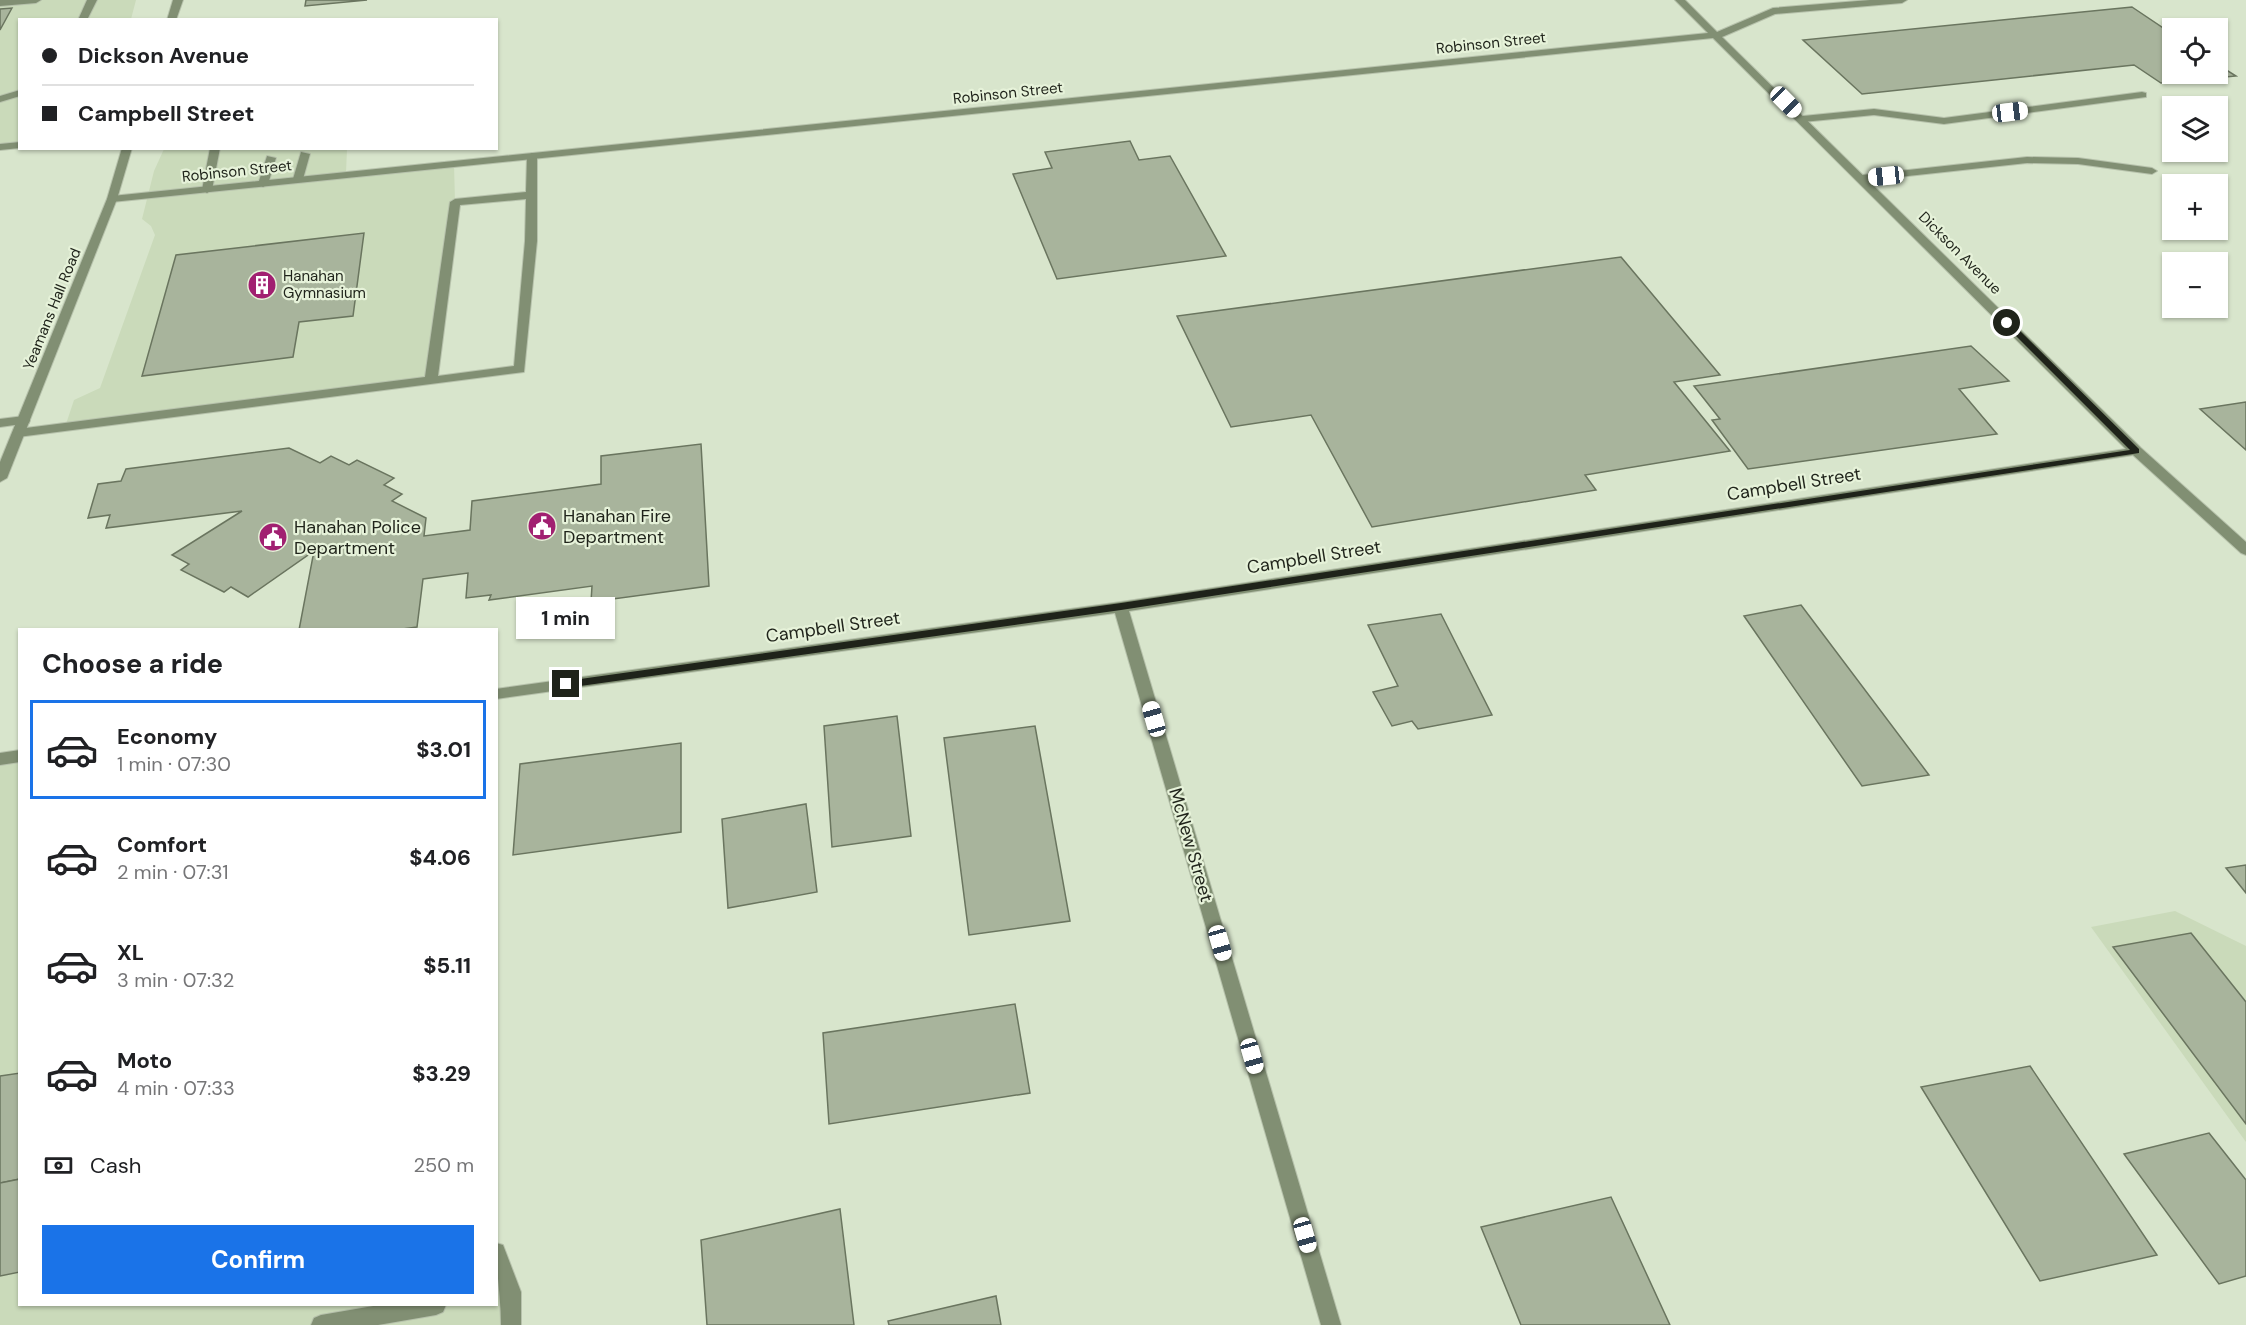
<!DOCTYPE html>
<meta charset="utf-8">
<style>
:root{--surface:#fff;--page:#f2f2f2;--text:#202124;--muted:#757577;--line:#e0e0e0;--accent:#1a73e8}
body{margin:0;font-family:"DM Sans",sans-serif;background:var(--page);color:var(--text);height:100vh;display:flex;flex-direction:column;font-size:22px;white-space:nowrap}
*{box-sizing:border-box;margin:0}
p{font-size:20px;color:var(--muted)}
.icon{flex:none;width:33px;height:33px;fill:none;stroke:currentColor;stroke-width:2;stroke-linecap:round;stroke-linejoin:round}
.map{position:relative;flex:1;overflow:hidden}
.sheet{position:absolute;left:18px;top:628px;width:480px;height:678px;display:flex;flex-direction:column;background:var(--surface);border-radius:0px;box-shadow:0 2px 4px #0004}
.sheet>*{flex:none}
.top-card{position:absolute;left:18px;top:18px;width:480px;height:132px;border-radius:0px;box-shadow:0 2px 4px #0004;display:grid;align-content:center;height:132px;padding:0 24px;background:var(--surface)}
.buttons{position:absolute;left:2162px;top:18px;display:grid;gap:12px}
.buttons a{display:grid;place-items:center;width:66px;height:66px;border-radius:0px;background:var(--surface);box-shadow:0 2px 4px #0004;font-size:30px}
.end{position:absolute;width:27px;height:27px;margin:-14px;border:8px solid #1f231a;background:#fff;box-shadow:0 0 0 3px #fff}
.from{border-radius:50%}
.bubble{position:absolute;height:42px;border-radius:0px;background:var(--surface);box-shadow:0 2px 4px #0004;font-size:20px;font-weight:700;line-height:42px;text-align:center}
.car{position:absolute;width:18px;height:36px;margin:-18px -9px;border-radius:8px;box-shadow:0 0 4px 2px #0007;background:linear-gradient(#fff 24%,#345 0 40%,#fff 0 76%,#345 0 86%,#fff 0)}
.top-card b{display:flex;align-items:center;gap:21px;height:57px;font-size:22px}
.top-card b+b{border-top:2px solid var(--line)}
.top-card i{width:15px;height:15px;background:var(--text)}
ul{padding:0;list-style:none}
li{display:flex;align-items:center;gap:18px;height:99px;margin:0 12px 9px;padding:0 12px;border:3px solid transparent;border-radius:0px}
li div{flex:1}
li b{display:block;font-size:22px}
li em{font-style:normal;font-weight:700}
li.current{border-color:var(--accent)}
li>.icon{width:54px;height:54px;stroke-width:1.5}
h2{padding:0 24px;font-size:27px;line-height:72px}
.pay{display:flex;align-items:center;gap:15px;height:66px;padding:0 24px;font-size:22px}
.pay p{margin-inline-start:auto}
.action{display:flex;gap:12px;margin-top:auto;padding:12px 24px}
.action a{flex:1;height:69px;border-radius:0px;background:var(--accent);color:#fff;font-size:24px;font-weight:700;line-height:69px;text-align:center}
.map>svg:first-child{display:block}
</style>
<div class="map">
<svg width="2246" height="1325" viewBox="0 0 2246 1325">
<rect width="100%" height="100%" fill="#d8e5cc"/>
<!-- built -->
<g fill="#cadaba">
<polygon points="0,0 136,0 131,19 20,20 19,147 0,148"/>
<polygon points="164,149 347,149 346,173 454,164 455,202 431,381 65,427 74,400 100,388 155,235 151,226 142,219 154,171"/>
<polygon points="19,756 20,1305 496,1305 497,1252 511,1325 0,1325 0,759"/>
<polygon points="2175,911 2246,946 2246,1142 2091,927"/>
</g>
<!-- building -->
<g fill="#a8b49c" stroke="#6a755f" stroke-width="1.5">
<polygon points="306,0 367,0 305,6"/>
<polygon points="2132,7 2172,34 2172,74 2217,74 2217,64 2236,76 2161,83 2134,65 1862,94 1803,40"/>
<polygon points="12,8 0,30 0,9"/>
<polygon points="1130,141 1139,160 1170,156 1226,256 1057,279 1013,174 1052,168 1045,152"/>
<polygon points="364,233 353,316 299,322 293,357 142,376 176,255"/>
<polygon points="1621,257 1720,375 1674,382 1730,451 1585,475 1596,490 1372,527 1311,415 1231,427 1177,316"/>
<polygon points="1971,346 2009,381 1959,389 1997,434 1748,469 1712,420 1720,419 1694,386"/>
<polygon points="2246,402 2246,450 2200,409"/>
<polygon points="701,444 709,586 591,602 592,586 489,600 491,595 466,598 468,573 423,579 417,627 395,630 299,630 314,551 248,597 231,587 224,592 181,570 189,564 172,555 242,511 106,528 110,515 88,518 98,484 121,481 126,469 289,448 320,463 331,456 349,465 357,460 394,478 384,485 402,494 392,501 426,518 424,536 470,530 472,501 601,484 601,456"/>
<polygon points="1801,605 1929,775 1862,786 1744,616"/>
<polygon points="1441,614 1492,715 1418,729 1412,721 1392,726 1373,692 1398,686 1368,625"/>
<polygon points="897,716 911,836 832,847 824,726"/>
<polygon points="1035,726 1070,921 969,935 944,738"/>
<polygon points="681,743 681,832 513,855 520,764"/>
<polygon points="806,804 817,892 728,908 722,819"/>
<polygon points="2246,865 2246,893 2226,868"/>
<polygon points="2191,933 2246,1002 2246,1124 2113,947"/>
<polygon points="1015,1004 1030,1093 829,1124 823,1033"/>
<polygon points="2030,1066 2157,1255 2040,1281 1921,1087"/>
<polygon points="20,1073 20,1179 0,1183 0,1076"/>
<polygon points="2209,1133 2246,1180 2246,1276 2219,1284 2124,1154"/>
<polygon points="20,1179 20,1272 0,1276 0,1183"/>
<polygon points="1611,1197 1670,1325 1521,1325 1481,1227"/>
<polygon points="840,1209 854,1325 707,1325 701,1240"/>
<polygon points="996,1296 1001,1325 889,1325 888,1321"/>
</g>
<g fill="none" stroke-linecap="round" stroke-linejoin="round">
<!-- service casing -->
<g stroke="#b7c2ac" stroke-width="2">
<g id="service">
<polygon points="0,0 41,0 36,3 0,6"/>
<polygon points="87,0 97,0 87,20 78,20"/>
<polygon points="20,90 20,96 0,102 0,96"/>
<polygon points="2142,92 2146,93 2146,97 1944,124 1874,115 1803,122 1798,119 1803,116 1874,109 1944,118"/>
<polygon points="210,148 220,148 212,190 207,193 202,190"/>
<polygon points="301,152 310,154 303,179 298,182 293,179"/>
<path d="M532,153L537,156V241L524,372L18,437L12,433L18,429L425,377L450,202L455,199L526,192L527,156ZM526,199L525,241L514,366L438,376L460,205Z"/>
<polygon points="267,156 276,158 268,184 263,187 258,184"/>
<polygon points="2027,157 2078,158 2152,168 2157,171 2152,174 2078,164 2027,163 1862,181 1857,178 1862,175"/>
<path d="M496,1243L503,1245L521,1292V1325H501C501,1297 496,1271 496,1243Z"/>
<polygon points="379,1305 446,1305 443,1312 436,1315 378,1325 311,1325 314,1318 321,1315"/>
</g>
</g>
<!-- minor casing -->
<g stroke="#b7c2ac" stroke-width="2">
<g id="minor">
<polygon points="1675,0 1685,0 1717,32 1773,8 1870,0 1907,0 1902,3 1775,14 1722,37 2141,448 2246,542 2246,555 2241,553 2133,455 1129,611 1341,1325 1321,1325 1115,613 496,699 496,689 1121,602 2126,449 1713,38 112,202 107,199 112,196 1708,33"/>
<polygon points="20,142 20,148 0,150 0,144"/>
<polygon points="24,416 29,417 30,420 29,423 0,427 0,419"/>
<polygon points="20,750 20,762 0,765 0,753"/>
</g>
</g>
<!-- tertiary casing -->
<g stroke="#b7c2ac" stroke-width="2">
<g id="tertiary">
<polygon points="173,0 183,0 176,20 167,20"/>
<polygon points="122,148 132,148 117,199 7,478 0,482 0,462 107,199"/>
</g>
</g>
<!-- service -->
<use href="#service" fill="#818f73" fill-rule="evenodd"/>
<!-- minor -->
<use href="#minor" fill="#818f73" fill-rule="evenodd"/>
<!-- tertiary -->
<use href="#tertiary" fill="#818f73" fill-rule="evenodd"/>
</g>
<!-- route -->
<polygon fill="#1f231a" points="2004,321 2010,321 2139,449 2139,453 1121,610 566,688 561,684 566,681 1121,603 2130,450 2004,324"/>
<!-- icons -->
<defs>
<g id="building-disc" transform="scale(1.5)"><circle r="9.5" fill="#a12071" stroke="#e6f2d9"/><path d="M-4-6H4V6H1V3H-1V6H-4ZM-2.5-4.3h1.7v1.8h-1.7ZM.8-4.3h1.7v1.8H.8ZM-2.5-1h1.7V.8h-1.7ZM.8-1h1.7V.8H.8Z" fill="#fff"/></g>
<g id="civic-disc" transform="scale(1.5)"><circle r="9.5" fill="#a12071" stroke="#e6f2d9"/><path d="M-.6-6.5H3V-4.5H.6V-3L4-1V1h2V6H-6V1h2V-1L-.6-3ZM-1.2 2.5V6h2.4V2.5Z" fill="#fff"/></g>
</defs>
<g fill-rule="evenodd">
<use href="#building-disc" x="262" y="285"/>
<use href="#civic-disc" x="542" y="526"/>
<use href="#civic-disc" x="273" y="537"/>
</g>
<g text-anchor="middle" stroke-width="4.5" stroke-linejoin="round" paint-order="stroke">
<!-- far-street labels -->
<g font-size="15" fill="#1f231a" stroke="#e6f2d9">
<text transform="translate(1491 43) rotate(-6)" y="5">Robinson Street</text>
<text transform="translate(1008 93) rotate(-6)" y="5">Robinson Street</text>
<text transform="translate(237 171) rotate(-6)" y="5">Robinson Street</text>
<text transform="translate(1960 253) rotate(45)" y="5">Dickson Avenue</text>
<text transform="translate(52 309) rotate(-68)" y="5">Yeamans Hall Road</text>
</g>
<!-- far-poi labels -->
<g font-size="15" fill="#1f231a" stroke="#e6f2d9" text-anchor="start">
<text x="283" y="281">Hanahan<tspan x="283" dy="17">Gymnasium</tspan></text>
</g>
<!-- street labels -->
<g font-size="18" fill="#1f231a" stroke="#e6f2d9">
<text transform="translate(1794 484) rotate(-9)" y="6">Campbell Street</text>
<text transform="translate(1314 557) rotate(-9)" y="6">Campbell Street</text>
<text transform="translate(833 627) rotate(-8)" y="6">Campbell Street</text>
<text transform="translate(1191 845) rotate(74)" y="6">McNew Street</text>
</g>
<!-- poi labels -->
<g font-size="18" fill="#1f231a" stroke="#e6f2d9" text-anchor="start">
<text x="563" y="522">Hanahan Fire<tspan x="563" dy="21">Department</tspan></text>
<text x="294" y="533">Hanahan Police<tspan x="294" dy="21">Department</tspan></text>
</g>
</g>
</svg>
<div class="buttons">
<a><svg class="icon" aria-label="locate" viewBox="0 0 24 24"><circle cx="12" cy="12" r="6"/><path d="M12 2v4M12 18v4M2 12h4M18 12h4"/></svg></a>
<a><svg class="icon" aria-label="layers" viewBox="0 0 24 24"><path d="M12 4l9 5-9 5-9-5zM3 14l9 5 9-5"/></svg></a>
<a>+</a>
<a>−</a>
</div>
<i class="end from" style="left:2007px;top:323px"></i>
<i class="end" style="left:566px;top:684px"></i>
<div class="bubble" style="left:516px;top:597px;width:99px">1 min</div>
<i class="car" style="left:1786px;top:102px;rotate:135deg"></i>
<i class="car" style="left:2010px;top:112px;rotate:83deg"></i>
<i class="car" style="left:1886px;top:176px;rotate:264deg"></i>
<i class="car" style="left:1154px;top:719px;rotate:344deg"></i>
<i class="car" style="left:1220px;top:943px;rotate:164deg"></i>
<i class="car" style="left:1252px;top:1056px;rotate:164deg"></i>
<i class="car" style="left:1305px;top:1235px;rotate:164deg"></i>
<div class="top-card">
<b><i class="from"></i>Dickson Avenue</b>
<b><i></i>Campbell Street</b>
</div>
<section class="sheet">
<h2>Choose a ride</h2>
<ul>
<li class="current"><svg class="icon" aria-label="car" viewBox="0 0 24 24"><path d="M5 17H2v-5l4-1 3-4h7l3 4 3 1v5h-3M9 17h6M6 11h13"/><circle cx="7" cy="17" r="2"/><circle cx="17" cy="17" r="2"/></svg><div><b>Economy</b><p>1 min · 07:30</p></div><em>$3.01</em></li>
<li><svg class="icon" aria-label="car" viewBox="0 0 24 24"><path d="M5 17H2v-5l4-1 3-4h7l3 4 3 1v5h-3M9 17h6M6 11h13"/><circle cx="7" cy="17" r="2"/><circle cx="17" cy="17" r="2"/></svg><div><b>Comfort</b><p>2 min · 07:31</p></div><em>$4.06</em></li>
<li><svg class="icon" aria-label="car" viewBox="0 0 24 24"><path d="M5 17H2v-5l4-1 3-4h7l3 4 3 1v5h-3M9 17h6M6 11h13"/><circle cx="7" cy="17" r="2"/><circle cx="17" cy="17" r="2"/></svg><div><b>XL</b><p>3 min · 07:32</p></div><em>$5.11</em></li>
<li><svg class="icon" aria-label="car" viewBox="0 0 24 24"><path d="M5 17H2v-5l4-1 3-4h7l3 4 3 1v5h-3M9 17h6M6 11h13"/><circle cx="7" cy="17" r="2"/><circle cx="17" cy="17" r="2"/></svg><div><b>Moto</b><p>4 min · 07:33</p></div><em>$3.29</em></li>
</ul>
<div class="pay"><svg class="icon" aria-label="cash" viewBox="0 0 24 24"><path d="M3 7h18v10H3z"/><circle cx="12" cy="12" r="2"/></svg>Cash<p>250 m</p></div>
<div class="action"><a>Confirm</a></div>
</section>
</div>
